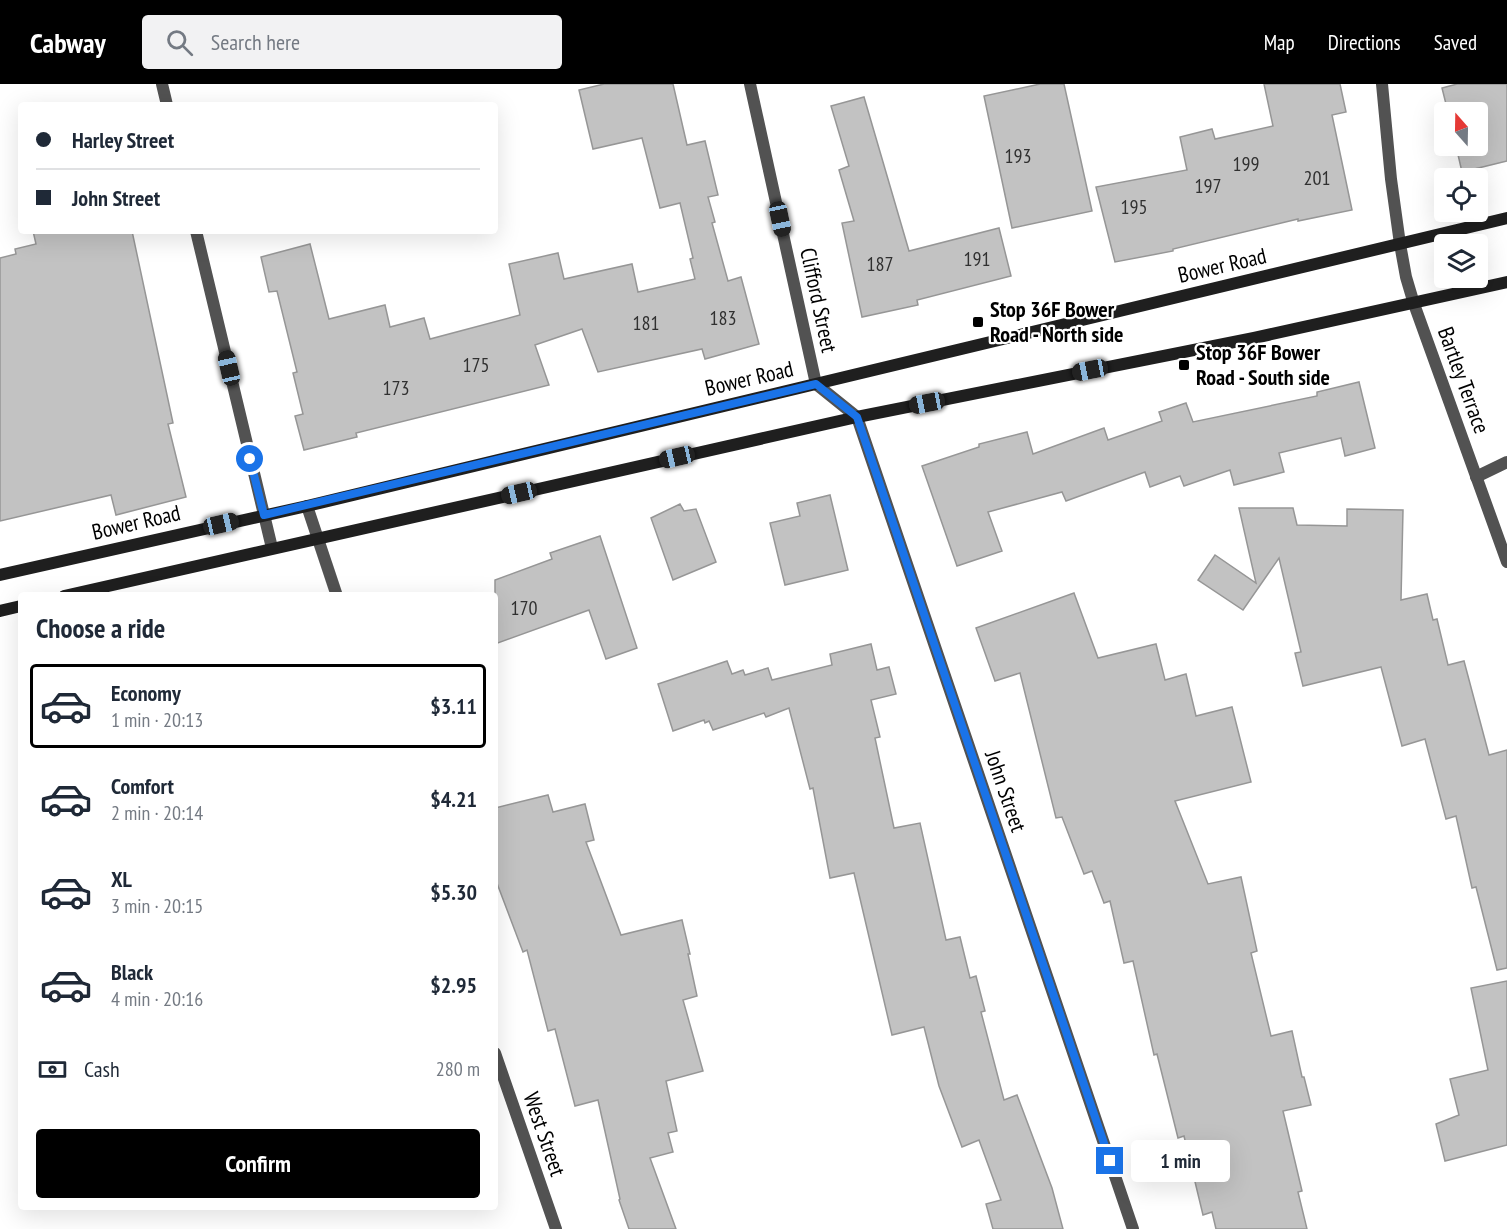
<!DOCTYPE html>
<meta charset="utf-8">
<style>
:root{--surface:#fff;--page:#f2f2f3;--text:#1f2937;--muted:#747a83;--line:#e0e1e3;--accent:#000}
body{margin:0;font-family:"PT Sans Narrow",sans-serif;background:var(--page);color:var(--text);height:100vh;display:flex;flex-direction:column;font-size:22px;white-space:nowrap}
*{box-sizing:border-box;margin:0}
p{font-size:20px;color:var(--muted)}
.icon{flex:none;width:33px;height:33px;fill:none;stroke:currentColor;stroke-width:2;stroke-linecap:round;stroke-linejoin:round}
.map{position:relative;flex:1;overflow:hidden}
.sheet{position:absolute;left:18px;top:508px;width:480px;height:618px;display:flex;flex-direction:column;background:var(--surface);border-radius:6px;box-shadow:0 6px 24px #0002}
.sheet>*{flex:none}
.top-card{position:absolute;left:18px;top:18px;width:480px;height:132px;border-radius:6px;box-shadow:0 6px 24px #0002;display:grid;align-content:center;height:132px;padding:0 18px;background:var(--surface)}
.needle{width:39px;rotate:340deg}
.fabs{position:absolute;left:1434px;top:18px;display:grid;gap:12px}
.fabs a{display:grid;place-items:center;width:54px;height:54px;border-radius:6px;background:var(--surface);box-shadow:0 6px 24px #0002;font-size:30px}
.end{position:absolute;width:27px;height:27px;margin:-14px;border:8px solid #1a73e8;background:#fff;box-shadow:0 0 0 3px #fff}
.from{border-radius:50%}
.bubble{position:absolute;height:42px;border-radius:6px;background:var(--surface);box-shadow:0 6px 24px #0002;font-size:20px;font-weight:700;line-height:42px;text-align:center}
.car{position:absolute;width:18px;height:36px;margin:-18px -9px;border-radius:8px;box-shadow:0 0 4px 2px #0007;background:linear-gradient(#222 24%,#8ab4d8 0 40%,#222 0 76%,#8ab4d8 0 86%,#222 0)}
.top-card b{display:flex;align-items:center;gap:21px;height:57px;font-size:22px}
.top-card b+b{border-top:2px solid var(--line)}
.top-card i{width:15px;height:15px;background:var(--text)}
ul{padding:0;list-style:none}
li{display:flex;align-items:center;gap:18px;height:84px;margin:0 12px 9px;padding:0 6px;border:3px solid transparent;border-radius:6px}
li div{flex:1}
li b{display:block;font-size:22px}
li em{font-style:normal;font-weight:700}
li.active{border-color:var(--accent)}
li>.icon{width:54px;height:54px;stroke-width:1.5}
h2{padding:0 18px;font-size:27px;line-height:72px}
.pay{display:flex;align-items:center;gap:15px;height:66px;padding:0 18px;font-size:22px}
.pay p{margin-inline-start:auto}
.cta{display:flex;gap:12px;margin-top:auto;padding:12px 18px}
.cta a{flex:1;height:69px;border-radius:6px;background:var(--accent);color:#fff;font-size:24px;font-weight:700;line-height:69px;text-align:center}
header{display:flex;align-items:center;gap:36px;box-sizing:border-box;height:84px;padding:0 30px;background:var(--accent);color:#fff}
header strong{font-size:28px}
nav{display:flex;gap:33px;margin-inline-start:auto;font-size:21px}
.search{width:420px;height:54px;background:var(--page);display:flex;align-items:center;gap:15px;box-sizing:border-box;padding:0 21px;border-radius:6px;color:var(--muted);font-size:22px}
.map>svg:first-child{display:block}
</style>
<header>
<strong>Cabway</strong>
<div class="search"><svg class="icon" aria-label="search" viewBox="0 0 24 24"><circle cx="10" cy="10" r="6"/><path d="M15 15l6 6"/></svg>Search here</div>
<nav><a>Map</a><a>Directions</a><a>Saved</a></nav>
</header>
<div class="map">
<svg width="1507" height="1145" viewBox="0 0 1507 1145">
<rect width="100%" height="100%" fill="#fff"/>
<!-- building -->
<g fill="#c2c2c2" stroke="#969696" stroke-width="1.5">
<polygon points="604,0 673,0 687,61 705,57 718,111 708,113 715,138 712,139 728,197 741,193 759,260 705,275 702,265 598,288 582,245 535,261 549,301 356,349 357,353 304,366 295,332 303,330 293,289 297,288 277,207 269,208 261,173 310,160 329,235 385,221 390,243 424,234 430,255 520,231 509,180 558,169 564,195 632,180 638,208 695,195 690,175 693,174 680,119 660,124 642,54 593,65 579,6"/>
<polygon points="1040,0 1064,0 1092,127 1012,144 984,12"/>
<polygon points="1264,0 1340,0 1346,28 1332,31 1352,126 1298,137 1298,135 1173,165 1173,167 1115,178 1096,103 1187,86 1180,53 1212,45 1215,55 1273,42"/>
<polygon points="1457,0 1507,0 1507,77 1462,88 1456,62 1478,62 1478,28 1448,28 1442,4"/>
<polygon points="864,13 909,167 999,144 1011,192 917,216 918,221 862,233 842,139 854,137 839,86 849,82 831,22"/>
<polygon points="33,147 132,147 173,339 168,340 186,413 116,431 111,411 0,437 0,174 16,170 15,165 36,160"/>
<polygon points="1359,298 1375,364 1345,372 1341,354 1279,369 1284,388 1234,401 1230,386 1184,402 1180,392 1150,403 1145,388 1066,417 1062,408 988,428 1002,467 957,482 922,382 979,363 979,360 1027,348 1033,370 1104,344 1108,356 1162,337 1159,328 1186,319 1193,338 1317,312 1317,308"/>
<polygon points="830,411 848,486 785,501 770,439 800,432 797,419"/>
<polygon points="680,420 684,427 696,425 716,478 673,496 651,434"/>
<polygon points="1239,424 1293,424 1297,441 1347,442 1347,425 1403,426 1401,516 1427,510 1433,536 1437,535 1448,581 1464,577 1489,671 1507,666 1507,884 1497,886 1476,803 1472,804 1456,732 1446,735 1425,655 1402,662 1381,583 1303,602 1295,569 1301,568 1279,474 1243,526 1198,496 1215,471 1256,499"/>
<polygon points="600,452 637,564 606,575 589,526 495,560 495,496 552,475 550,469"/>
<polygon points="1074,509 1098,574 1156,560 1165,596 1186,590 1196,632 1232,623 1251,698 1175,717 1208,800 1241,793 1257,867 1251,869 1271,952 1292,947 1302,993 1304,993 1311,1021 1283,1027 1302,1107 1298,1108 1307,1145 1216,1145 1212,1128 1203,1131 1184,1052 1178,1054 1157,970 1154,971 1133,877 1124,879 1110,817 1104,819 1092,787 1084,790 1062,733 1056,734 1020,589 995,597 976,544"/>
<polygon points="871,560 877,586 889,583 896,610 871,616 880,653 875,654 894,744 920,739 946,856 960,853 970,894 976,892 985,927 981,928 1004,1016 1017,1011 1052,1104 1063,1145 993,1145 986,1120 1001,1116 979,1056 962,1063 939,1002 924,943 892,951 854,789 830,794 813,704 810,705 789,624 766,633 764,629 713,646 709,637 705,639 704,636 673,647 658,600 727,577 732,590 743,586 745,591 768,584 772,596 832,581 830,570"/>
<polygon points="548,711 553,728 585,720 594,756 586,758 621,851 682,836 690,870 688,870 697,912 683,916 703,987 666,997 677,1047 668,1049 673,1068 650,1074 676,1145 629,1145 619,1116 620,1115 598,1016 575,1022 555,945 548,947 527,866 523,868 495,794 495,724"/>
<polygon points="1507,897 1507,1061 1445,1077 1436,1040 1459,1031 1450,995 1488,986 1471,904"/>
</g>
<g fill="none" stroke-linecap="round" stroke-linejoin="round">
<!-- service -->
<polyline stroke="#525252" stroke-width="12" points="1476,393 1507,378"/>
<!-- minor -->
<g stroke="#525252" stroke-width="12">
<polyline points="162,0 167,21"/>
<polyline points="750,0 816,300 857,333 1133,1145"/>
<polyline points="1382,0 1391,95 1400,160"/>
<polyline points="196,147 272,464"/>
<polyline points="307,422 337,512"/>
<polyline points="495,969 556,1145"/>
</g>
<!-- tertiary -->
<polyline stroke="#525252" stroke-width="12" points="1400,160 1406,193 1414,220 1507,478"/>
<!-- secondary -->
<g stroke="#1f1f1f" stroke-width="12">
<polyline points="0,491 307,422 1507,134"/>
<polyline points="64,512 857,333 1254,254 1507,198"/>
<polyline points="0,527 21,522"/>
</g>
</g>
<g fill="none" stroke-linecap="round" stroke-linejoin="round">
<!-- route -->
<polyline stroke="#1a73e8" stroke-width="8" points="250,375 264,431 816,300 857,333 1110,1077"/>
</g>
<!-- markers -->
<g fill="#000" stroke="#fff" stroke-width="2">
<rect x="972" y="232" width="12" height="12" rx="3"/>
<rect x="1178" y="275" width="12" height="12" rx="3"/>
</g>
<g text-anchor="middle" stroke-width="4.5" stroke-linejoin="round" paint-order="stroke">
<!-- number labels -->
<g font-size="20" fill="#303030">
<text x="1018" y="79">193</text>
<text x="1246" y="87">199</text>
<text x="1317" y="101">201</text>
<text x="1208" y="109">197</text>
<text x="1134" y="130">195</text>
<text x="977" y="182">191</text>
<text x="880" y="187">187</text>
<text x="723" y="241">183</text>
<text x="646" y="246">181</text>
<text x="476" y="288">175</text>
<text x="396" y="311">173</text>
<text x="524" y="531">170</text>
</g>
<!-- street labels -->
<g font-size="22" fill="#000" stroke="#fff">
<text transform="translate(1222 181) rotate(-13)" y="8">Bower Road</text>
<text transform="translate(819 216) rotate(78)" y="8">Clifford Street</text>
<text transform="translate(749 294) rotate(-13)" y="8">Bower Road</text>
<text transform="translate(1464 296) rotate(70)" y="8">Bartley Terrace</text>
<text transform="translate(136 438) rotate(-13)" y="8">Bower Road</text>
<text transform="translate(1006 707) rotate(71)" y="8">John Street</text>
<text transform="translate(545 1050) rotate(71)" y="8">West Street</text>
</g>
<!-- poi labels -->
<g font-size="22" font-weight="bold" fill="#000" stroke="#fff" text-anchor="start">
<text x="990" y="233">Stop 36F Bower<tspan x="990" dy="25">Road - North side</tspan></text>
<text x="1196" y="276">Stop 36F Bower<tspan x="1196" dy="25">Road - South side</tspan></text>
</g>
</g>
</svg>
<div class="fabs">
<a><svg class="needle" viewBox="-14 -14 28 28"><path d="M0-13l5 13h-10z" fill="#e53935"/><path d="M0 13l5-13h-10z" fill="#747a83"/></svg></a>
<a><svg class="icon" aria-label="locate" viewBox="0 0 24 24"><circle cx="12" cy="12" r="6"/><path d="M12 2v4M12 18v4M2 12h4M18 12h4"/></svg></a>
<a><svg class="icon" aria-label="layers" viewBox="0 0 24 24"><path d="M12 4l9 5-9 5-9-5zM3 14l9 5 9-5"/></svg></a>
</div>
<i class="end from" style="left:250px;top:375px"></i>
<i class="end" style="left:1110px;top:1077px"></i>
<div class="bubble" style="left:1131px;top:1056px;width:99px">1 min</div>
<i class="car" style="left:780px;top:135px;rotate:168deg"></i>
<i class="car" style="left:229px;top:284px;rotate:347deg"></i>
<i class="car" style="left:1090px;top:286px;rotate:259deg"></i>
<i class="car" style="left:927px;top:319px;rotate:259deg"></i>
<i class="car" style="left:677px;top:373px;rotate:257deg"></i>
<i class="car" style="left:519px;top:409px;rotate:257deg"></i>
<i class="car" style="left:221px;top:440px;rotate:77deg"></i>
<div class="top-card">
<b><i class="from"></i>Harley Street</b>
<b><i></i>John Street</b>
</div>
<section class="sheet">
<h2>Choose a ride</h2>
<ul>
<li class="active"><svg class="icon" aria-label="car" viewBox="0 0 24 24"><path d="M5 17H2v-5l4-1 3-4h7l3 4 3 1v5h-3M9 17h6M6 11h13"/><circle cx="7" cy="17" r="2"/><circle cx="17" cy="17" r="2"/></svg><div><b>Economy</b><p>1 min · 20:13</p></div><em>$3.11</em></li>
<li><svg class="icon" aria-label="car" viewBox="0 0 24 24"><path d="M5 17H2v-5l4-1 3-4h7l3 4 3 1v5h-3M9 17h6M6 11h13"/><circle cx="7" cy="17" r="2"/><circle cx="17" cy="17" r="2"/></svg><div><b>Comfort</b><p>2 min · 20:14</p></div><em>$4.21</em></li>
<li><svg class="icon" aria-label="car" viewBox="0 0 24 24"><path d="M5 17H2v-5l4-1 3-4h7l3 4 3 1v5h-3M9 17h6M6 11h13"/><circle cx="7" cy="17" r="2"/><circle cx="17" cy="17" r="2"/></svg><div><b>XL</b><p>3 min · 20:15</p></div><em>$5.30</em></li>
<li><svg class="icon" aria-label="car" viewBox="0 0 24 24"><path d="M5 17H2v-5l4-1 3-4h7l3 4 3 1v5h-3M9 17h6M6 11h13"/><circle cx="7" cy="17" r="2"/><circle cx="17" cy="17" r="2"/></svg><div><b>Black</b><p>4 min · 20:16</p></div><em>$2.95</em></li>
</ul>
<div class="pay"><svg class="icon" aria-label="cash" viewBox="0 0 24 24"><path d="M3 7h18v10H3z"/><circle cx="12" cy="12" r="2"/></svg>Cash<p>280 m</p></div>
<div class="cta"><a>Confirm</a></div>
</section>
</div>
